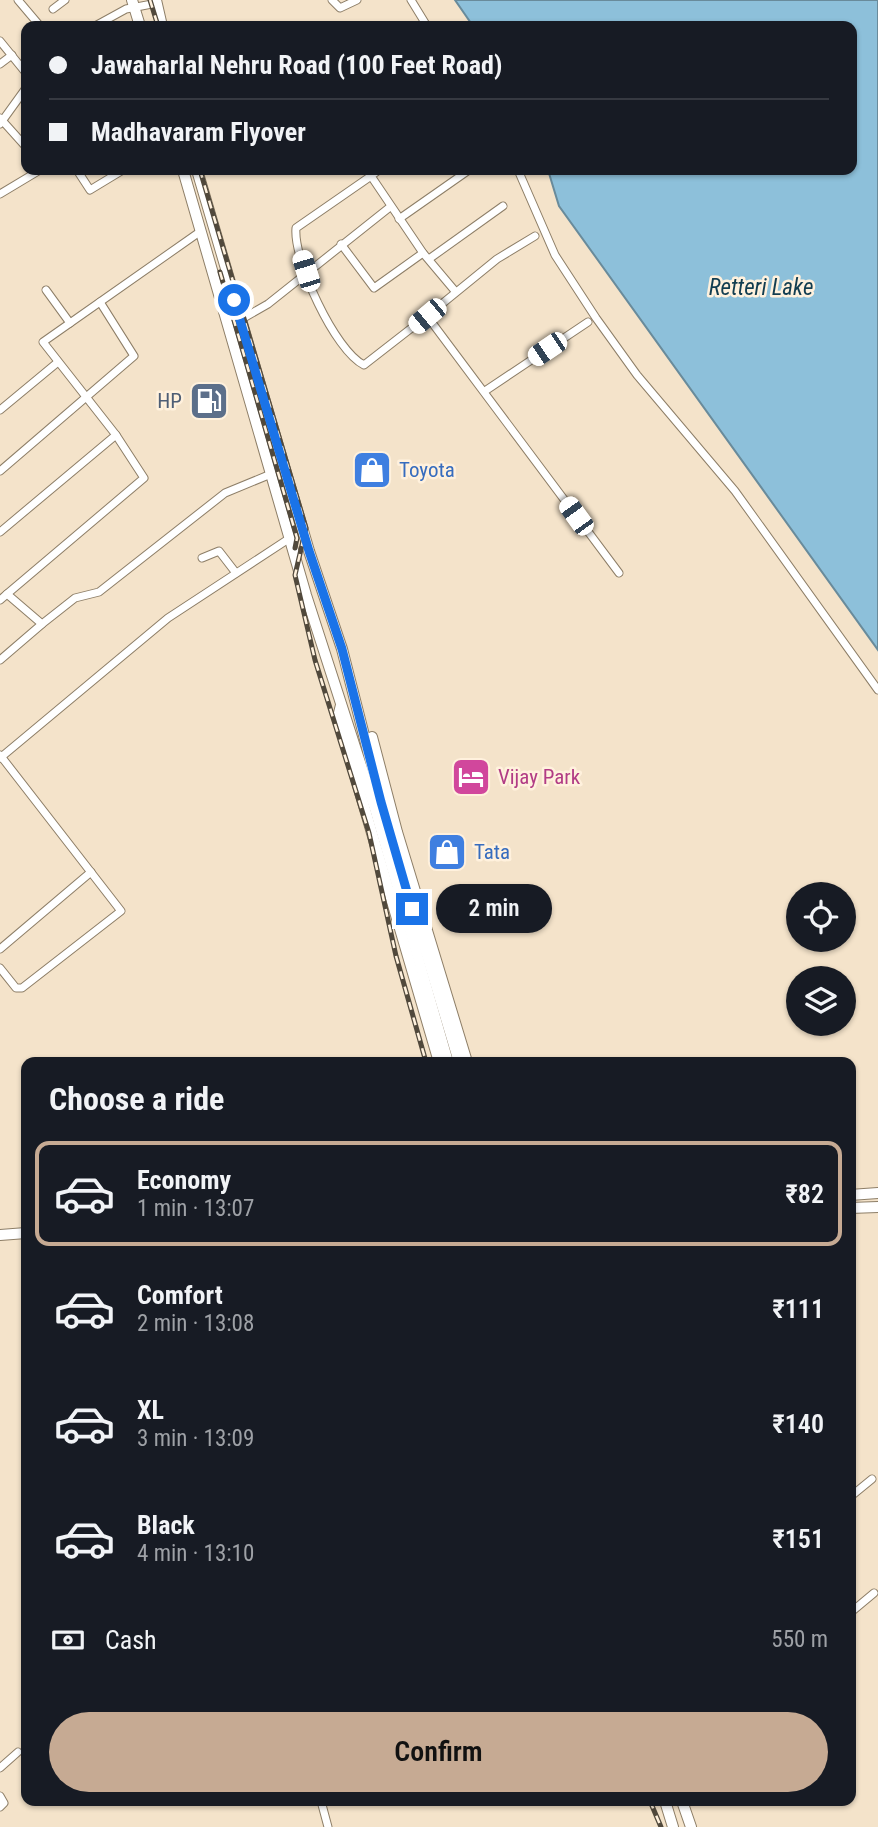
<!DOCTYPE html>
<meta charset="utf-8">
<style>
:root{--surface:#171b24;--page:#242831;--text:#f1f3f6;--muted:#9ea1a6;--line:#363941;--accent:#c6aa93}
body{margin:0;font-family:"Roboto Condensed",sans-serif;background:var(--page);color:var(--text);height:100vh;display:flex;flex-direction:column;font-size:26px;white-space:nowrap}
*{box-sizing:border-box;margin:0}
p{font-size:23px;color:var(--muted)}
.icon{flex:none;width:38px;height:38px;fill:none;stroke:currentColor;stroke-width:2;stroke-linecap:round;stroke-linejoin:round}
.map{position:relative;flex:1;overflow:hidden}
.sheet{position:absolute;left:21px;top:1057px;width:835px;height:749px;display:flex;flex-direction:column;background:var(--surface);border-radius:14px;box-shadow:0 2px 5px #0004}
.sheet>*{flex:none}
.hud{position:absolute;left:21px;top:21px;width:836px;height:154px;border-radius:14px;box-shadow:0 2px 5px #0004;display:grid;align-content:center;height:154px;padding:0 28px;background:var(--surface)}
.controls{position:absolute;left:786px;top:882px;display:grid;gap:14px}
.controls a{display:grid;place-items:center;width:70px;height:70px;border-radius:50%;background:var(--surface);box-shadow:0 2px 5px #0004;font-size:35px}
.end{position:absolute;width:32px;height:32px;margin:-16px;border:9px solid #1a73e8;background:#fff;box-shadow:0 0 0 4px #fff}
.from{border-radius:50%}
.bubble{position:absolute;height:49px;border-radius:24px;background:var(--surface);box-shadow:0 2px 5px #0004;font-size:23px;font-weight:600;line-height:49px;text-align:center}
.car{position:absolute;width:21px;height:42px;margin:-21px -10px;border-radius:9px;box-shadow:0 0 5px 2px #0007;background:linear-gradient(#fff 24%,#345 0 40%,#fff 0 76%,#345 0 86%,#fff 0)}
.hud b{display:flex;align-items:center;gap:24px;height:66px;font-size:26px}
.hud b+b{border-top:2px solid var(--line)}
.hud i{width:18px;height:18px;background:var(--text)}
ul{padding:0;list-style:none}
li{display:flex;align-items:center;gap:21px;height:105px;margin:0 14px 10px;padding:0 14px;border:4px solid transparent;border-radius:14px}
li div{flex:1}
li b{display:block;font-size:26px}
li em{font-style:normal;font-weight:600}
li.on{border-color:var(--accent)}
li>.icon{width:63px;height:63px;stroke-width:1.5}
h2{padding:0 28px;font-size:32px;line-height:84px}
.pay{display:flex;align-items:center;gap:18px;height:77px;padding:0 28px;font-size:26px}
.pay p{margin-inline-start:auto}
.action{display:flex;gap:14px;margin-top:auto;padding:14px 28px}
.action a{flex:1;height:80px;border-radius:42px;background:var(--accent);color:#111;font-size:28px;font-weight:600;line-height:80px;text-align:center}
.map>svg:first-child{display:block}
</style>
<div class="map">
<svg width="878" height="1827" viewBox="0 0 878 1827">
<rect width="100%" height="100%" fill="#f4e3ca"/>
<!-- water -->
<polygon fill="#8dc0da" stroke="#698b9b" stroke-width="2" points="455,0 878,0 878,650 559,206 548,170 852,170 852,26 473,26"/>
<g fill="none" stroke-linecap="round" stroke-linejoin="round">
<!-- minor casing -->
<g stroke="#8d7e67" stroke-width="9">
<g id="minor">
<polyline points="18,0 40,26"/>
<polyline points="332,0 340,8 357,0"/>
<polyline points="411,0 427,26"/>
<polyline points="53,9 65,0"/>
<polyline points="95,26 126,9 157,3"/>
<polyline points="0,41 26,73"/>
<polyline points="0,64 12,55"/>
<polyline points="0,118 26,147"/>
<polyline points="0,124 26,88"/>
<polyline points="77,170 90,190 123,170"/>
<polyline points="379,170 371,176 423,253 455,291"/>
<polyline points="518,170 555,255 596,318 637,375 735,491 878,690"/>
<path d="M371,176L296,228C293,260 335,351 364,365L427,316"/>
<polyline points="0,194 40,170"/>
<polyline points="399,219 469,170"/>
<polyline points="535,236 497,259 427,316 619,573"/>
<polyline points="341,244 374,288 423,253"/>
<polyline points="429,259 503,206"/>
<polyline points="46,290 70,323"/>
<polyline points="240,320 268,304 390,207"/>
<polyline points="485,391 588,322"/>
<polyline points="0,410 58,362"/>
<polyline points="0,471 134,356 100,302"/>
<polyline points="0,532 116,435"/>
<polyline points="202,558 219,551 236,573"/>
<polyline points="7,594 144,478 116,435 43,342 201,231"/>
<polyline points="0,600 7,594 42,624 75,598 99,592 225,493 271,474"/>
<polyline points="0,660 42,624"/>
<polyline points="0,755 121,911 22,988 16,988 0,968"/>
<polyline points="0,758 168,618 290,538"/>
<polyline points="0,949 91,872"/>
<polyline points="850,1497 872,1479"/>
<polyline points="850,1613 874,1593"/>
<polyline points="0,1768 18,1752"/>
<polyline points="0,1796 4,1803 0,1807"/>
<polyline points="321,1801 328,1827"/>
</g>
</g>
<!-- primary casing -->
<g stroke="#8d7e67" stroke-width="12">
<g id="primary">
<polyline points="132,0 140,26"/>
<polyline points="156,0 162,26"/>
<polyline points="183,170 306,595 376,812 448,1062"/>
<polyline points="197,170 309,551 342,649 381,802 459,1062"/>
<polyline points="341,705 338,717 439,1062"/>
<polyline points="372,737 397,832 467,1062"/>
<polyline points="850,1195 878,1193"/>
<polyline points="850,1208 878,1207"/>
<polyline points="0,1235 26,1233"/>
<polyline points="665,1801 673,1827"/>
<polyline points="682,1801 691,1827"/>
</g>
</g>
<!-- minor -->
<use href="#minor" stroke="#fff" stroke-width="7"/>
<!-- primary -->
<use href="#primary" stroke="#fff" stroke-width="10"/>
<!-- rail casing -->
<g stroke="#51493c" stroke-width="5">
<g id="rail">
<polyline points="150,0 158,26"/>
<polyline points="200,170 306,528 295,575 315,660 369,833 396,956 426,1062"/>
<polyline points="220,272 297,538 295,548"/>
<polyline points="650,1801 661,1827"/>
</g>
</g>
<!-- rail -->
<use href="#rail" stroke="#fff1dd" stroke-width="2.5" stroke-dasharray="8" stroke-linecap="butt"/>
</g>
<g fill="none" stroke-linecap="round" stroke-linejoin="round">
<!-- route -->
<polyline stroke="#1a73e8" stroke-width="9" points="234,300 309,551 342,649 381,802 412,909"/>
</g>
<!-- icons -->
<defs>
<g id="fuel-square" transform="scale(2.0125)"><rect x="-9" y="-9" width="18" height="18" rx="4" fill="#5c6f8a" stroke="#fff1dd"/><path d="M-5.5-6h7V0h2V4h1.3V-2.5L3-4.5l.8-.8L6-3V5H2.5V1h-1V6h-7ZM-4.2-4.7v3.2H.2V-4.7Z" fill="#fff"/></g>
<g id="shop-square" transform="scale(2.0125)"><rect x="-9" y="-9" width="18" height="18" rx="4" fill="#3f7fe0" stroke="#fff1dd"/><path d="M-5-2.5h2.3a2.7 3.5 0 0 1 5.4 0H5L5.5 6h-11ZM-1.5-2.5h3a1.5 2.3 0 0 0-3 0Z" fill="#fff"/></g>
<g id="hotel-square" transform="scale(2.0125)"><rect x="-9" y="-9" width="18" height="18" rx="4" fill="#d1479c" stroke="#fff1dd"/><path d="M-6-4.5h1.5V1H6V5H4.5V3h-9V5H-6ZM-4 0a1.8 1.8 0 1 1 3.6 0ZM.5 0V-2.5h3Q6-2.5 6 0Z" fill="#fff"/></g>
</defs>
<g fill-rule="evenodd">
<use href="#fuel-square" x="209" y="401"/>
<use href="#shop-square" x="372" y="470"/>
<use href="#hotel-square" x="471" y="777"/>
<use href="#shop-square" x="447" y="852"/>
</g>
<g text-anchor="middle" stroke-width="5" stroke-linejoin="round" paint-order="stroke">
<!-- service labels -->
<g font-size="21" fill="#4e5e75" stroke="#fff1dd" text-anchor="end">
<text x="182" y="408">HP</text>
</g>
<!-- shop labels -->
<g font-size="21" fill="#366cbe" stroke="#fff1dd" text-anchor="start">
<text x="399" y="477">Toyota</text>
<text x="474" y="859">Tata</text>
</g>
<!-- hotel labels -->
<g font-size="21" fill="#b23c85" stroke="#fff1dd" text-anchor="start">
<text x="498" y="784">Vijay Park</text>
</g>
<!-- water labels -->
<g font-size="23" font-style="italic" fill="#123d50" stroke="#fff1dd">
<text x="761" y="295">Retteri Lake</text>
</g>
</g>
</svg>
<div class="controls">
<a><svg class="icon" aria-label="locate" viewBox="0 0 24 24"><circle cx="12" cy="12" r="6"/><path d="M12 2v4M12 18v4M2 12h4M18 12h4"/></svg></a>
<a><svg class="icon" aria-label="layers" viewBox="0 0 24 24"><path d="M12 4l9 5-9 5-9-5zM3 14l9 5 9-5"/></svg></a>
</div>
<i class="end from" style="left:234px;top:300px"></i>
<i class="end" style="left:412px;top:909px"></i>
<div class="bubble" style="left:436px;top:884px;width:116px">2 min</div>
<i class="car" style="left:306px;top:271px;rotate:343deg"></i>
<i class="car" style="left:427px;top:316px;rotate:230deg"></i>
<i class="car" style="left:547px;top:349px;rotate:236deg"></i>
<i class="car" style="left:576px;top:516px;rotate:324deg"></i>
<div class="hud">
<b><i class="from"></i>Jawaharlal Nehru Road (100 Feet Road)</b>
<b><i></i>Madhavaram Flyover</b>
</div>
<section class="sheet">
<h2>Choose a ride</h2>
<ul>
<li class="on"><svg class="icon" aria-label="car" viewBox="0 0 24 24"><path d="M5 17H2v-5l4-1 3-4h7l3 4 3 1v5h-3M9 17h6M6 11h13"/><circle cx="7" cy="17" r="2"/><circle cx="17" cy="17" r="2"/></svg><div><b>Economy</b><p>1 min · 13:07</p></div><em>₹82</em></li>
<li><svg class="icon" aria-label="car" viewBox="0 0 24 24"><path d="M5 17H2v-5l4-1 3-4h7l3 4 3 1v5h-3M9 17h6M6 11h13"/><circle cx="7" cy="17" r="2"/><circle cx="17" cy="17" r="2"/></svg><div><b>Comfort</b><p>2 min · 13:08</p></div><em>₹111</em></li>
<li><svg class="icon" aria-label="car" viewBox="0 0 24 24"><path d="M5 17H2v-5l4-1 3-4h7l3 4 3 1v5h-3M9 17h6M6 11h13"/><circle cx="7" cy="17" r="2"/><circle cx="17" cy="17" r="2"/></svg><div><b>XL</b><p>3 min · 13:09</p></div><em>₹140</em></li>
<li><svg class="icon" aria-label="car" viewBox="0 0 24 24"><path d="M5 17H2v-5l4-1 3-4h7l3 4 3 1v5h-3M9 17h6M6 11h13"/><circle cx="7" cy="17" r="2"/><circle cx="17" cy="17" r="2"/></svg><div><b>Black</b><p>4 min · 13:10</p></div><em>₹151</em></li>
</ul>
<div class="pay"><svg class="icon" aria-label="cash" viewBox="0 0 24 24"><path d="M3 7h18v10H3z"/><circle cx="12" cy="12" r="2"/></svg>Cash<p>550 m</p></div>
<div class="action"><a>Confirm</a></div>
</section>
</div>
